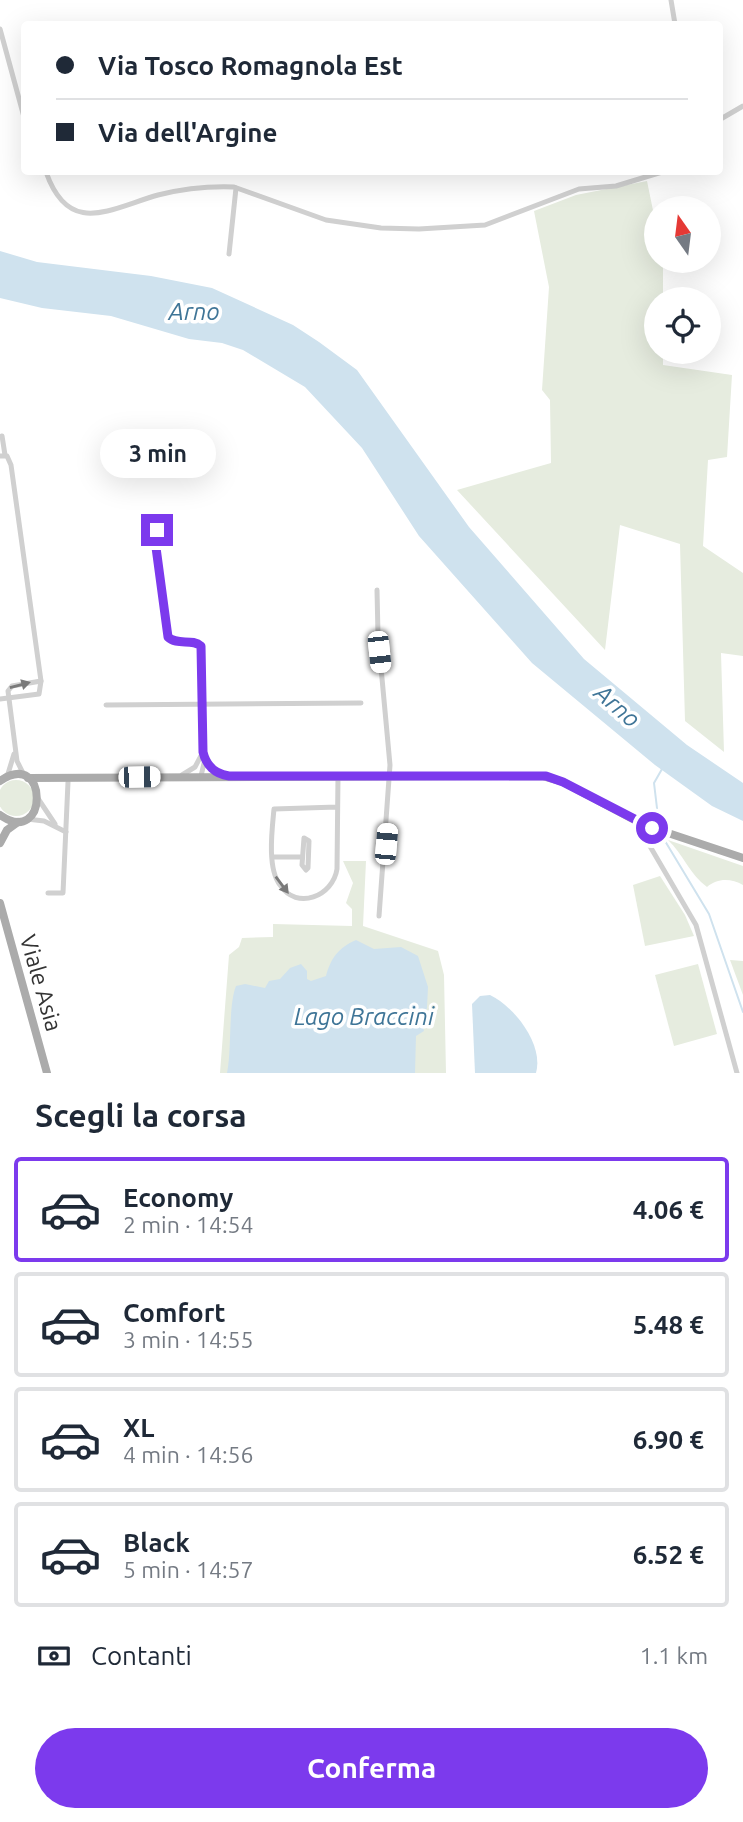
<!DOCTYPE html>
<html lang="it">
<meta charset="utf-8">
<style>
:root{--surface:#fff;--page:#f2f2f3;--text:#1f2937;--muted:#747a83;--line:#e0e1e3;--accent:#7c3aed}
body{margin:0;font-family:Ubuntu,sans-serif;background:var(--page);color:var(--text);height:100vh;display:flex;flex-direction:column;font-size:26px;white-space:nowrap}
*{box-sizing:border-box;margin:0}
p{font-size:23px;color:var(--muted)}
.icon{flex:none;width:38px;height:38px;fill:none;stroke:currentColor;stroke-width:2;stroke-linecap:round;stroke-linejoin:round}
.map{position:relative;height:1073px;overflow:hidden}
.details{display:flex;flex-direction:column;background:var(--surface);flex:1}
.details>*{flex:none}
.hud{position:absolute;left:21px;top:21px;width:702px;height:154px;border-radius:7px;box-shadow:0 7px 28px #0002;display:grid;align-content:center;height:154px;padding:0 35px;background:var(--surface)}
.needle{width:46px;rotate:346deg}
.fabs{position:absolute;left:644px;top:196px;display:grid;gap:14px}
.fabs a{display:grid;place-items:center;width:77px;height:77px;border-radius:50%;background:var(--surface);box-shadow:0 7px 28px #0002;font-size:35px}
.end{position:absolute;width:32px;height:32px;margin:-16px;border:9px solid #7c3aed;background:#fff;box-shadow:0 0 0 4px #fff}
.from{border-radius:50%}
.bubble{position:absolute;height:49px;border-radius:24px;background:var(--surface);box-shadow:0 7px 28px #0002;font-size:23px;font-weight:700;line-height:49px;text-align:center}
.car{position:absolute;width:21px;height:42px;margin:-21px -10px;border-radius:9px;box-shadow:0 0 5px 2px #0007;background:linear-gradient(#fff 24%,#345 0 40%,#fff 0 76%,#345 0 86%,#fff 0)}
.hud b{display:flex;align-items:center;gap:24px;height:66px;font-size:26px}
.hud b+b{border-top:2px solid var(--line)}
.hud i{width:18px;height:18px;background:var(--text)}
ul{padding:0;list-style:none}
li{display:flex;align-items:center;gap:21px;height:105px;margin:0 14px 10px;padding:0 21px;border:4px solid var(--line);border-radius:7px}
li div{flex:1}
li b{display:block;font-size:26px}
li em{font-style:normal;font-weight:700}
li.active{border-color:var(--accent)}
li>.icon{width:63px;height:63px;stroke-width:1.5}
h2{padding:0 35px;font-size:32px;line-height:84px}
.pay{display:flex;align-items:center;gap:18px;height:77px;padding:0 35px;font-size:26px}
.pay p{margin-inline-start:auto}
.cta{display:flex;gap:14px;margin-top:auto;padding:14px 35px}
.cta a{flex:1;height:80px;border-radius:42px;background:var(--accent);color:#fff;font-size:28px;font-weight:700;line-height:80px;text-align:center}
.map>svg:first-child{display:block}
</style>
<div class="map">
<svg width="743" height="1073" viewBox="0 0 743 1073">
<rect width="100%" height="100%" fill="#fff"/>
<!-- green -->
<g fill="#e6ecdf">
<polygon points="647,181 656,225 656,261 663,261 663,299 656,299 656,352 663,352 663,365 732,375 727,457 708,460 703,546 743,573 743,656 721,653 724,752 685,721 680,544 620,525 605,650 457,490 551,463 550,400 542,390 549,287 534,211 576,195"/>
<circle cx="16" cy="798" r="18"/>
<path d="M668,840L743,866V885C731,878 717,878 707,887C690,875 683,854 668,840Z"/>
<polygon points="343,861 366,861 363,926 438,951 444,975 446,1073 220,1073 229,955 239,947 242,938 273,937 273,924 352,926 352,909 346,903 353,883"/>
<polygon points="660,876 685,915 694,936 645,946 633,885"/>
<polygon points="730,960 743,961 743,995"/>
<polygon points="698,964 717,1034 674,1046 655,975"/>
</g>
<!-- water -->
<g fill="#cfe2ee">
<polygon points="0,251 37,262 151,276 212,288 293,325 319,342 357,370 469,527 584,659 687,745 743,783 743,821 712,806 655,765 532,663 419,536 362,448 305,387 243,350 222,343 189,339 111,316 42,308 0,298"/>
<path d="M356,940L374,949L401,947L418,956L428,987L427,1008L421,1020L424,1031L416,1036L415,1073H227C232,1050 228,1006 236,986L245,984L265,988L269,981L280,979L290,968L301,964L307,971V979L311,981L326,976C331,958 338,948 356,940Z"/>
<path d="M490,995C515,1007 544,1045 536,1073H475L472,1004L480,996Z"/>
</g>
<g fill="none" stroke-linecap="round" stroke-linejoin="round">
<!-- stream -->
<g stroke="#cfe2ee" stroke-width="2">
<polyline points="659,825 654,783 662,769"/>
<polyline points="662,836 709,914 743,1012"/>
</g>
<!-- street -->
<g stroke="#d0d0d0" stroke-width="5">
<polyline points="671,0 675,24"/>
<polyline points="0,29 24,117"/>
<polyline points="719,120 743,106"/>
<path d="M46,172C69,237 109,209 158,195C182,189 208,186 234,187L326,220L381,228L419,229L485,225L579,189L616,186L662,172"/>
<polyline points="229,254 236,188"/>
<polyline points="2,436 5,455"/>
<polyline points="0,456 7,456 11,465 41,681 39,694 0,699"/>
<polyline points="171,528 158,530 155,537 167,634 172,641 196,643 201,647 203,752 211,768 224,776"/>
<polyline points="377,590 378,635 390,765 379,916"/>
<polyline points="106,705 361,703"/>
<polyline points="24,775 17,761 8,691 12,686 41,681"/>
<polyline points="182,775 195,767 203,752"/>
<polyline points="201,776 205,759"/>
<polyline points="7,777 14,754"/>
<polyline points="39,800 55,824"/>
<path d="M337,807L274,809C272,830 267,868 280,885C297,911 333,896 337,869L338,776"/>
<polyline points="27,819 44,821 66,832"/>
<polyline points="641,824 644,836 696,925 737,1073"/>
<polygon points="304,838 309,841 308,868 306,870 302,865"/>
<polyline points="274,857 302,857"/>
<polyline points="48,893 63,893 68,782"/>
</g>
<!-- primary -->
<g stroke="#ababab" stroke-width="8">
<polyline points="28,778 542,776 563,782 644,825 743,858"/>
<path d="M0,781C49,747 49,849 0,815"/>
<polyline points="0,843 7,830 18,822"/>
<polyline points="0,903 47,1073"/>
</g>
</g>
<!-- one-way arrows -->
<defs><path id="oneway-solid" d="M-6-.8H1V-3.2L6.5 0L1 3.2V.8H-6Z" transform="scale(1.75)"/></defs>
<g fill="#7a7a7a">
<use href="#oneway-solid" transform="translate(20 685) rotate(-15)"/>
<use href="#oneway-solid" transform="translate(282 885) rotate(53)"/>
</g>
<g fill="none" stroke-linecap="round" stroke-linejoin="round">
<!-- route -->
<path stroke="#7c3aed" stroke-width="9" d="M157,530L155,540L168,637C177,646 192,638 201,646L203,752C206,765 215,774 229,776H546L563,782L652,828"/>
</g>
<g text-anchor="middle" stroke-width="7" stroke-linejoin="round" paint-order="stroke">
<!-- street labels -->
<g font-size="23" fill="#333" stroke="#fff">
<text transform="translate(41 983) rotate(74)" y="8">Viale Asia</text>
</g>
<!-- water labels -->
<g font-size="24" font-style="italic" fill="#3f7597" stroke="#fff">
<text x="194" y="320">Arno</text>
<text transform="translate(617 706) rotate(41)" y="8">Arno</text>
<text x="364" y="1025">Lago Braccini</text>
</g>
</g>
</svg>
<div class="fabs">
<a><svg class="needle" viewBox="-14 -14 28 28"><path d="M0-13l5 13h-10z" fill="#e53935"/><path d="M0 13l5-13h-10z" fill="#747a83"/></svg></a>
<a><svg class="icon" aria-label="locate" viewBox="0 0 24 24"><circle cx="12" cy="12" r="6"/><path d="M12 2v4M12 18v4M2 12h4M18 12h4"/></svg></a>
</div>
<i class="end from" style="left:652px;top:828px"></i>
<i class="end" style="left:157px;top:530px"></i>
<div class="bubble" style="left:100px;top:429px;width:116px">3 min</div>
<i class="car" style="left:379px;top:652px;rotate:174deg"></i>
<i class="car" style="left:139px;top:777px;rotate:89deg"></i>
<i class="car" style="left:386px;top:844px;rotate:5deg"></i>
<div class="hud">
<b><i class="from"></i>Via Tosco Romagnola Est</b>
<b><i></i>Via dell'Argine</b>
</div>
</div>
<section class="details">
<h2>Scegli la corsa</h2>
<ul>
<li class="active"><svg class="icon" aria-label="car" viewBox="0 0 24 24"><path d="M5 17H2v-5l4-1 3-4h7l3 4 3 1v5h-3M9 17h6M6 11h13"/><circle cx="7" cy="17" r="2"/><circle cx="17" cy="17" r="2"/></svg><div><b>Economy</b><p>2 min · 14:54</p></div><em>4.06 €</em></li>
<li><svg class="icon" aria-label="car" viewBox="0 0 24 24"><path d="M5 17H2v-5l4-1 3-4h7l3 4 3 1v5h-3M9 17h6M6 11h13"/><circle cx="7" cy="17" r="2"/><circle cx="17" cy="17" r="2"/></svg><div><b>Comfort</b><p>3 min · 14:55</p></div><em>5.48 €</em></li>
<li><svg class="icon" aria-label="car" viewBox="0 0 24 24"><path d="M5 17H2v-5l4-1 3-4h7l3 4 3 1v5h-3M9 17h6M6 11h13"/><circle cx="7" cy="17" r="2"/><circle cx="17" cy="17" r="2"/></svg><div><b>XL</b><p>4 min · 14:56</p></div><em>6.90 €</em></li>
<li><svg class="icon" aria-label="car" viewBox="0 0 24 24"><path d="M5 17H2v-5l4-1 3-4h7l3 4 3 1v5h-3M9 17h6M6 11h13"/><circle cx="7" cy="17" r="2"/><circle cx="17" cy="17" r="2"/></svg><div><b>Black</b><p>5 min · 14:57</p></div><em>6.52 €</em></li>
</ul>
<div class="pay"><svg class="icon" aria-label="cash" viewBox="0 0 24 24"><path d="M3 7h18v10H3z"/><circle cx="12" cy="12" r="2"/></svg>Contanti<p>1.1 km</p></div>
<div class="cta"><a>Conferma</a></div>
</section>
